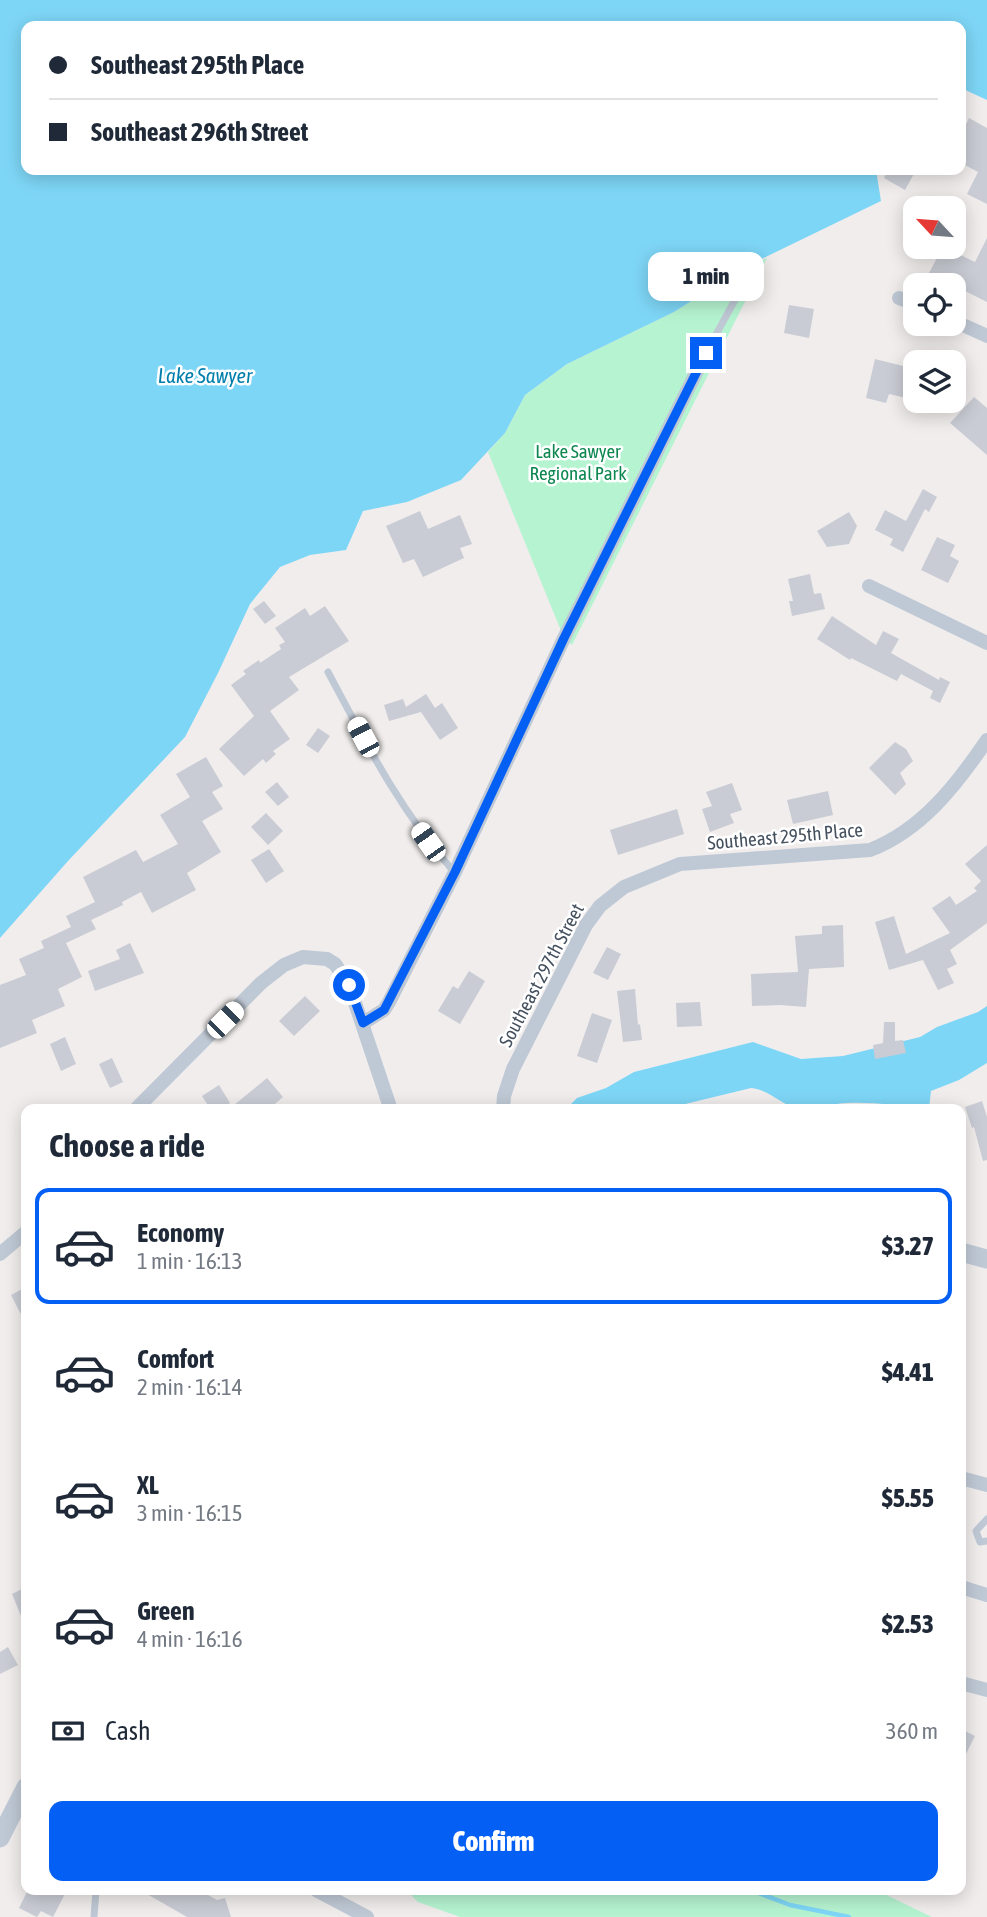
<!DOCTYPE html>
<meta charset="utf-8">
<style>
:root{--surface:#fff;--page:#f6f6f7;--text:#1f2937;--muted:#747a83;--line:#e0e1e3;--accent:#045ff4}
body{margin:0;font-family:"Asap Condensed",sans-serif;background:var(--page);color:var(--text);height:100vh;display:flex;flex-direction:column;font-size:26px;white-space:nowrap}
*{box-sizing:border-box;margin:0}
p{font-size:23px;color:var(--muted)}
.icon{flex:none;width:38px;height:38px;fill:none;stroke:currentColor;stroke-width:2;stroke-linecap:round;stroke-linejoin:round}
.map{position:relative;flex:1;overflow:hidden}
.drawer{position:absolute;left:21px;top:1104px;width:945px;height:791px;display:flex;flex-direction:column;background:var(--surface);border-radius:14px;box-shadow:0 4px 18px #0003}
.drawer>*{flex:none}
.banner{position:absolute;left:21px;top:21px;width:945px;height:154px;border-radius:14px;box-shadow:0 4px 18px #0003;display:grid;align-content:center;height:154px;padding:0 28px;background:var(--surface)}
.needle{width:46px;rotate:296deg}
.tools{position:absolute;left:903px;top:196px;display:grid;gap:14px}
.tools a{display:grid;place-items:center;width:63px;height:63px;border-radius:14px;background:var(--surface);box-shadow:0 4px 18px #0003;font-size:35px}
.end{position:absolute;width:32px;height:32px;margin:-16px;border:9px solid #045ff4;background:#fff;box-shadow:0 0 0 4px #fff}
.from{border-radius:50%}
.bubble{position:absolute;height:49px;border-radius:14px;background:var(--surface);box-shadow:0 4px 18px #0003;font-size:23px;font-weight:800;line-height:49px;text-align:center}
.car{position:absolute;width:21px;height:42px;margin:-21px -10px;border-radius:9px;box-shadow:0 0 5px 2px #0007;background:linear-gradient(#fff 24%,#345 0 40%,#fff 0 76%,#345 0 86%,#fff 0)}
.banner b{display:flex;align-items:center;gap:24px;height:66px;font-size:26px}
.banner b+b{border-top:2px solid var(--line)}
.banner i{width:18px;height:18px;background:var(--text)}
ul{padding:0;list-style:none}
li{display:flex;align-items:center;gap:21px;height:116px;margin:0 14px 10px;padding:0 14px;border:4px solid transparent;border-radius:14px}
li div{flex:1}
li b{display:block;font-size:26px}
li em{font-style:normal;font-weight:800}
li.active{border-color:var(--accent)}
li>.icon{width:63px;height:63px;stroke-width:1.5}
h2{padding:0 28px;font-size:32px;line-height:84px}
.pay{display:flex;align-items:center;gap:18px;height:77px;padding:0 28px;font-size:26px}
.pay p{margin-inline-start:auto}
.action{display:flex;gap:14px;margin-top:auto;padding:14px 28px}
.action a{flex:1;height:80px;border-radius:14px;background:var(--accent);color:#fff;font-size:28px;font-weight:800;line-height:80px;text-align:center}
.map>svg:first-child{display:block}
</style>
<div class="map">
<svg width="987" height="1917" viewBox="0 0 987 1917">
<rect width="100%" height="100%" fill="#f1eded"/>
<!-- green -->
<g fill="#b6f4d1">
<polygon points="767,258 572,645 564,638 488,452 505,433 525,395 567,364 674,312 745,267"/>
<polygon points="406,1890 876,1890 932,1917 460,1917 418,1902"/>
</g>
<!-- water -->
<g fill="#7ed6f6">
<polygon points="0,0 987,0 987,100 961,88 961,26 26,26 26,170 876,170 881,201 745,267 674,312 567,364 525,395 505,433 461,480 407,502 363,511 346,550 310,555 280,567 250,604 218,673 185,737 68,861 0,938"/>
<path d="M987,1006V1063L959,1080L931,1091L929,1108C902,1106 874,1102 847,1103C831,1103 816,1113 799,1109C781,1105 770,1090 751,1088L681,1105L674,1109L565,1110L577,1098L606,1088L634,1072L741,1045L753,1042L801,1059L843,1056L920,1037L937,1027L978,1012Z"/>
</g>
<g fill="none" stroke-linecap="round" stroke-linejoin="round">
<!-- stream -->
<polyline stroke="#7ed6f6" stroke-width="4.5" points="751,1890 790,1905 849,1917"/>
</g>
<!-- building -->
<g fill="#c9ccd4">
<polygon points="969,118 987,128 987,204 967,194 978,172 961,163 961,135"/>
<polygon points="888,170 916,170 905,190 884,178"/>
<polygon points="987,238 987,302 929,273 938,256 920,247 944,247 975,262"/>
<polygon points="789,305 814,309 809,338 784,333"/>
<polygon points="875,359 915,369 915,400 889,394 886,403 866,398"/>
<polygon points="974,397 987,408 987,455 950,423"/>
<polygon points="923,489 937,497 929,512 925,509 903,552 890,545 893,539 875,530 885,510 906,521"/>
<polygon points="420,511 428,529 460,515 472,544 460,548 464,558 423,577 414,559 403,563 386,526"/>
<polygon points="849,512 857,526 849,544 827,547 817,531"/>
<polygon points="937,537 955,545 950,556 959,561 948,583 921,570"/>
<polygon points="810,574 814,594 821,593 825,609 792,616 789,601 793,601 788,579"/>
<polygon points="264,601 276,616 265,624 253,609"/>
<polygon points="325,606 349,641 289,677 299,690 270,711 290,739 273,751 276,754 266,763 263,759 244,776 219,749 254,716 231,685 246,674 243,671 259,660 260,663 281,649 279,645 285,642 275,628 305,608 310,616"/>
<polygon points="832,616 876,645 883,631 899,639 891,653 939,680 940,677 950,682 940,703 930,698 933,691 901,674 897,681 851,658 850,660 817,639"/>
<polygon points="426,694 435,708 442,703 458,728 440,740 421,712 389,721 384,705 403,699 406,707"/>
<polygon points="318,728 330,736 318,753 306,745"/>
<polygon points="895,742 906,749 913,761 900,773 906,784 895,795 869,768"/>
<polygon points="206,757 223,786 212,792 223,809 202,821 221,852 187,873 196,890 152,913 141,892 122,902 123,905 91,920 96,929 66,943 82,977 58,989 65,1006 32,1020 37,1033 0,1048 0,985 26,975 19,959 44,948 41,941 71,927 66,916 95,902 83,877 136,850 143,862 178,844 160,815 190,797 176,774"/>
<polygon points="277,782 289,797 278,806 265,792"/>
<polygon points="732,783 742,810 730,814 734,823 710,832 702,809 712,806 706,792"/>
<polygon points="828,791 833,815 793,824 787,800"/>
<polygon points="677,809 684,834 618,855 610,830"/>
<polygon points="266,813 283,831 268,845 251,827"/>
<polygon points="987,845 987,923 950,950 957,964 947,969 954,983 938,990 923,960 889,970 875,922 894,916 906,954 950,933 932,908 950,896 956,905 977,891 974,888 981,881 965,864"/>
<polygon points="269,849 284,871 266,883 251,860"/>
<polygon points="843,925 844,967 809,969 806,1007 780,1005 752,1006 751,974 798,972 795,936 822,934 822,926"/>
<polygon points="130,943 144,973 95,991 88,971 120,959 116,950"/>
<polygon points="607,947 621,954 608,980 593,973"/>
<polygon points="469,971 485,981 460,1024 438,1011 453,986 458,989"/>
<polygon points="635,989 638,1025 640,1024 642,1040 623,1042 617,991"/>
<polygon points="305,996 320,1011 294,1036 279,1021"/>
<polygon points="700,1002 702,1026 677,1027 676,1003"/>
<polygon points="592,1013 612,1020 597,1063 577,1056"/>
<polygon points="884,1022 895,1022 895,1041 903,1040 906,1053 875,1059 873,1045 883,1043"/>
<polygon points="65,1037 76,1064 61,1071 50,1044"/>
<polygon points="112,1058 123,1082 110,1088 99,1064"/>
<polygon points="267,1078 283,1097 268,1110 228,1110"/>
<polygon points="219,1085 230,1103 221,1110 211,1110 202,1096"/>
<polygon points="982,1101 987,1117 987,1160 983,1161 974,1127 972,1128 965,1107"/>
<polygon points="26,1287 26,1324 11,1295"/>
<polygon points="26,1587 26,1628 12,1594"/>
<polygon points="8,1647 18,1665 0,1674 0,1652"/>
<polygon points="961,1729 975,1736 961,1764"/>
<polygon points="28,1890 67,1890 53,1917 41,1911 37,1917 19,1908"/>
<polygon points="140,1890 199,1890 217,1900 225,1898 231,1917 187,1917"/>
</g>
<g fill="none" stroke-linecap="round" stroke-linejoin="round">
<!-- service -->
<g stroke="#bfc9d5" stroke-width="7">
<polyline points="706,353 748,276 749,266"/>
<path d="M328,672C367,745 399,809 454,872"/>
<polyline points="987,1519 976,1531 980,1542 987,1541"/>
<polyline points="94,1917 96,1890"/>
</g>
<!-- minor -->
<g stroke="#bfc9d5" stroke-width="14">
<polyline points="899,298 915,304"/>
<polyline points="954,321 987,336"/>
<polyline points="869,586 987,643"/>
<polyline points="363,1023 384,1010 389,1002 455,872 564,638 706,353"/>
<polyline points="135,1110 261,983 284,965 303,957 327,959 335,964 349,985 391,1110"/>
<path d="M503,1110L504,1096L513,1069L586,925L600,906L624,887L680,864L870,850C922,830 957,784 987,740"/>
<polyline points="0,1254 26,1232"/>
<polyline points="961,1478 987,1485"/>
<polyline points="961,1587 987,1595"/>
<polyline points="961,1683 987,1690"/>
<polyline points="316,1890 367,1917"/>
</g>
<!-- tertiary -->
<g stroke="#bfc9d5" stroke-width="19">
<polyline points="961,1252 987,1259"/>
<polyline points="0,1838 26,1787"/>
</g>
</g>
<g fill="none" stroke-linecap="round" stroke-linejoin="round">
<!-- route -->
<polyline stroke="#045ff4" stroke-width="9" points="349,985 363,1023 384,1010 455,872 564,638 706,353"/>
</g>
<g text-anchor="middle" stroke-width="5" stroke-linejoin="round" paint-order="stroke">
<!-- park labels -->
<g font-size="19" fill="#0c8750" stroke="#fff">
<text x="578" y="458">Lake Sawyer<tspan x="578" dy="22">Regional Park</tspan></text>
</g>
<!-- street labels -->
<g font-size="19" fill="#44505d" stroke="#fff">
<text transform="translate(785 836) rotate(-5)" y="7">Southeast 295th Place</text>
<text transform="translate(541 975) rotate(-62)" y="7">Southeast 297th Street</text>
</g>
<!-- water labels -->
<g font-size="21" font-style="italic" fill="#017eac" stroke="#fff">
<text x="205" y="383">Lake Sawyer</text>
</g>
</g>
</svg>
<div class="tools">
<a><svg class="needle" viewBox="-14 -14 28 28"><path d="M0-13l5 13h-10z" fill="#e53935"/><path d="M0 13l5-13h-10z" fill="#747a83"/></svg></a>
<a><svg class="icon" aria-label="locate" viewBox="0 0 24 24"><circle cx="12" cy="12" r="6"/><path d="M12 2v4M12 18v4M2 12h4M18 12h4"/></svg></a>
<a><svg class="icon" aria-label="layers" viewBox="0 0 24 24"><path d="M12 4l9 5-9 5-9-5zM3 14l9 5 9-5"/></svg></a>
</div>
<i class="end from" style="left:349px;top:985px"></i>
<i class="end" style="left:706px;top:353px"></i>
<div class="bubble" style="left:648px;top:252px;width:116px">1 min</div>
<i class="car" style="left:363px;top:737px;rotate:332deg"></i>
<i class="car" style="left:428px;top:842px;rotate:325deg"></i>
<i class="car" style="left:225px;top:1020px;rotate:45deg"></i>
<div class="banner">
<b><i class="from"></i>Southeast 295th Place</b>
<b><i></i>Southeast 296th Street</b>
</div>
<section class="drawer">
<h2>Choose a ride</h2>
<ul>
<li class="active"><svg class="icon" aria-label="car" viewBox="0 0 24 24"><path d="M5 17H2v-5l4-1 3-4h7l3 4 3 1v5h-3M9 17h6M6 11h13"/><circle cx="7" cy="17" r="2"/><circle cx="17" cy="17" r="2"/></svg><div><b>Economy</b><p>1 min · 16:13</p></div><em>$3.27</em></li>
<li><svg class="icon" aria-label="car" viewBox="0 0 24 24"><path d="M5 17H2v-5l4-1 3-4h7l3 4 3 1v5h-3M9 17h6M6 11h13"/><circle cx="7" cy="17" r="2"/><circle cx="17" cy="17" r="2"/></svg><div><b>Comfort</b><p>2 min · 16:14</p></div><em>$4.41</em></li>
<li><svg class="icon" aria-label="car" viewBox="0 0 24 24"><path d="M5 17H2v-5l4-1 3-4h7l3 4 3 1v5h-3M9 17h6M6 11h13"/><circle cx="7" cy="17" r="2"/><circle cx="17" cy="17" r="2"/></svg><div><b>XL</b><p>3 min · 16:15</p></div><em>$5.55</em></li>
<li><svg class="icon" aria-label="car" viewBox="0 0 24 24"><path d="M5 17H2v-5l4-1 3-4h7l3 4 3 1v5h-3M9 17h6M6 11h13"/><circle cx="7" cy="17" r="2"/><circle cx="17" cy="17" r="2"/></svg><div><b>Green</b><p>4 min · 16:16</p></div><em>$2.53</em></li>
</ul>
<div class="pay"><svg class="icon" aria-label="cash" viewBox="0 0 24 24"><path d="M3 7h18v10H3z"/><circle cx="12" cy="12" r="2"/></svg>Cash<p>360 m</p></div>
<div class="action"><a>Confirm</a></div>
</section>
</div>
